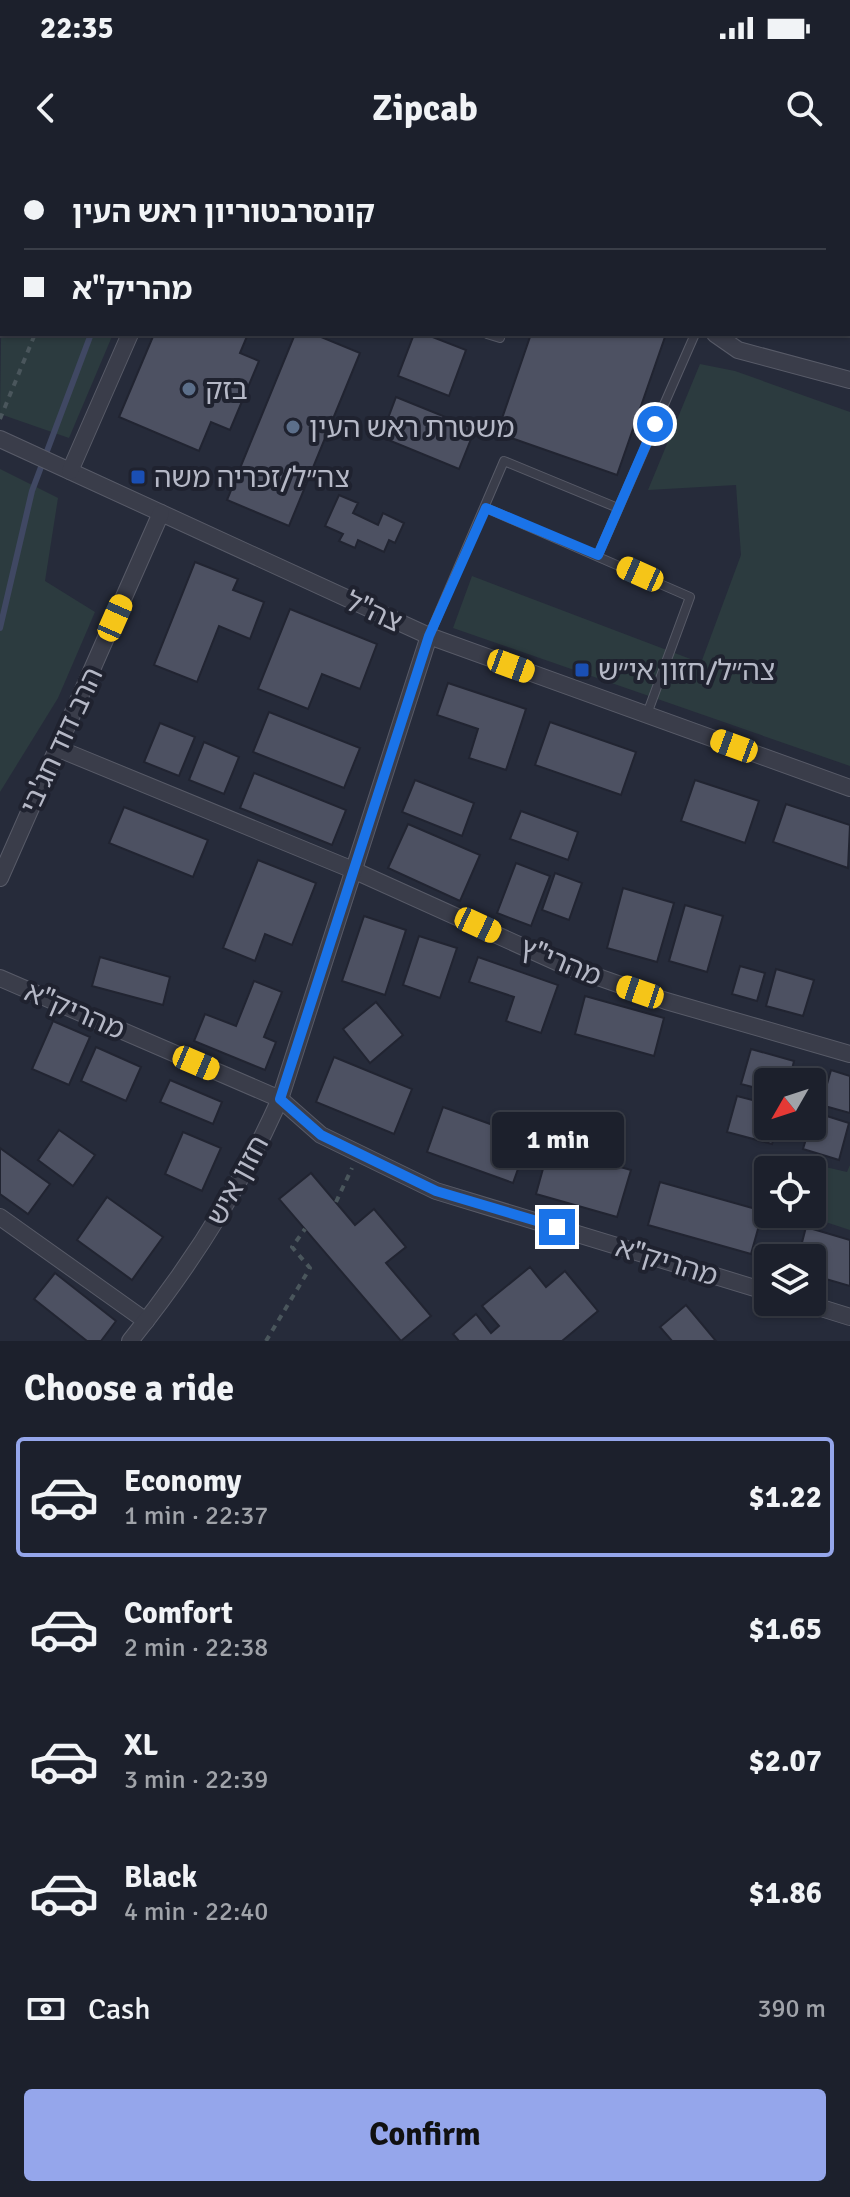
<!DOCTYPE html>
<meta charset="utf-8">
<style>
:root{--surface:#1c202c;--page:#252834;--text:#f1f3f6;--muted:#a0a3a9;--line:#3a3e48;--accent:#95a6eb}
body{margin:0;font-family:Signika,"Noto Sans Hebrew",sans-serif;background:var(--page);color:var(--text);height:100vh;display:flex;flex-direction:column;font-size:30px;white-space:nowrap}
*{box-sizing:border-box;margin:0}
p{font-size:26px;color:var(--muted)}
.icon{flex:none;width:44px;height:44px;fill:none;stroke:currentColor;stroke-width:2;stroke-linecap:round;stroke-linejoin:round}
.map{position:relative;height:1181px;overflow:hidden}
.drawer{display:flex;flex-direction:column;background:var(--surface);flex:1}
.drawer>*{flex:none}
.top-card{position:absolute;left:0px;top:0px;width:850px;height:176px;box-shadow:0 2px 6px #0004,0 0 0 2px var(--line);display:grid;align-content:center;height:176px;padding:0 24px;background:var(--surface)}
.needle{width:52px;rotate:231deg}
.buttons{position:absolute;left:754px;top:908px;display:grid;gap:16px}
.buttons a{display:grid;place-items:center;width:72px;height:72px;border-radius:8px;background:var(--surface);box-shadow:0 2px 6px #0004,0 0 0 2px var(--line);font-size:40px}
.end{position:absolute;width:36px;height:36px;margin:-18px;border:10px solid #1a73e8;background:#fff;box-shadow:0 0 0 4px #fff}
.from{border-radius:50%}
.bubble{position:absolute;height:56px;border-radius:8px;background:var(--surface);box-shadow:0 2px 6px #0004,0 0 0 2px var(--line);font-size:26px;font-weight:800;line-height:56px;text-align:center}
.car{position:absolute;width:24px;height:48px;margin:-24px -12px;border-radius:10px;box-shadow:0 0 6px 2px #0007;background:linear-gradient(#f5c518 24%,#345 0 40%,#f5c518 0 76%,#345 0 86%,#f5c518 0)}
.top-card b{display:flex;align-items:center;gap:28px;height:76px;font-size:30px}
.top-card b+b{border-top:2px solid var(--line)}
.top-card i{width:20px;height:20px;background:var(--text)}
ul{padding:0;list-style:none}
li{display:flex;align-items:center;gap:24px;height:120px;margin:0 16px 12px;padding:0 8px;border:4px solid transparent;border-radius:8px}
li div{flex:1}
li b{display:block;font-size:30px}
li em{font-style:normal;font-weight:800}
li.active{border-color:var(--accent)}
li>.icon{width:72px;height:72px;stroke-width:1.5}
h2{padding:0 24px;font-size:36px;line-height:96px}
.pay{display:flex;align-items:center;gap:20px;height:88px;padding:0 24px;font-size:30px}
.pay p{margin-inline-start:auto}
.primary-button{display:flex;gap:16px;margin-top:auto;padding:16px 24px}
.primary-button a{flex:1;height:92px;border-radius:8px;background:var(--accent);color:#111;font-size:32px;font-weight:800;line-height:92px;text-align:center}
.status{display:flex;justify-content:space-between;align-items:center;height:56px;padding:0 40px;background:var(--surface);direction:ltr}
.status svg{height:22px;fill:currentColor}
header{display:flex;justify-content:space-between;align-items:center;height:104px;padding:0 24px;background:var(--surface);font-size:36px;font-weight:800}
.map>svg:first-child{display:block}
</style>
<div class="status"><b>22:35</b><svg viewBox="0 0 49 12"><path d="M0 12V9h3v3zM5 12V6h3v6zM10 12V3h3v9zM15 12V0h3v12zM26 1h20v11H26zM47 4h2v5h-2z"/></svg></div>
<header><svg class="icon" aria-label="back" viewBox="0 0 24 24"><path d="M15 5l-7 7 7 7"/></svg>Zipcab<svg class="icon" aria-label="search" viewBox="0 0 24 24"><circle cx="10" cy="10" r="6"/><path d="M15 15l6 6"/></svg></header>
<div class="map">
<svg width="850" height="1181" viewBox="0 0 850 1181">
<rect width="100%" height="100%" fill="#262b3a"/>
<!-- green -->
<g fill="#2c3b3f">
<polygon points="2,109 2,174 113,174 69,278 0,254"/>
<polygon points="700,204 735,211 850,252 850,606 453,468 472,416 701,503 741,395 736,325 648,330"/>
<polygon points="0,309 58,338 45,421 95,452 58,538 0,632"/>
<polygon points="795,1000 847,1012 850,1005 850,1070 801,1054 812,1054 812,1010 792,1010"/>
</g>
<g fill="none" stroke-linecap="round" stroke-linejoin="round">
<!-- stream -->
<g stroke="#404863" stroke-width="6">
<polyline points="85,0 86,2"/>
<polyline points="0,468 32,331 91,174"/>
</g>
</g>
<!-- building -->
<g fill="#4d5162" stroke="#212431" stroke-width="2">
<polygon points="154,174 248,174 240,193 259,201 230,270 211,262 199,291 119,257"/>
<polygon points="295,174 314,174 360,193 289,366 227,340"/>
<polygon points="414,174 425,174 466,190 449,236 398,216"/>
<polygon points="531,174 666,174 617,315 497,273"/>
<polygon points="396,237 475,269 459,309 381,277"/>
<polygon points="339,335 358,343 353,353 378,365 383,353 404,363 395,383 389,380 384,392 358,380 355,388 339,381 343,374 325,366"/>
<polygon points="195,402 238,419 233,430 264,442 250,479 219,466 197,522 154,505"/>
<polygon points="290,449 377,484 360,529 322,514 308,549 258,529"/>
<polygon points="448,523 526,549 506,610 469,598 478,569 437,555"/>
<polygon points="269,552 360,588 344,628 253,592"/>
<polygon points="550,562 636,592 621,635 535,605"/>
<polygon points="160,563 195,577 179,616 144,602"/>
<polygon points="204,582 239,597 224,634 189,620"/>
<polygon points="254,613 346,650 332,685 240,648"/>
<polygon points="415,620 474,643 462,676 402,652"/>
<polygon points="695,620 759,641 745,683 681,661"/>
<polygon points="786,644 850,665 848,708 773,682"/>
<polygon points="124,647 208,680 193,717 109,683"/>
<polygon points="521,651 578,672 568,700 510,679"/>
<polygon points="408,664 480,695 460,741 388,708"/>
<polygon points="258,700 316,723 292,785 265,774 255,801 223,788"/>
<polygon points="516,703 550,716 531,766 497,753"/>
<polygon points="555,713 582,723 569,760 542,750"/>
<polygon points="623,728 674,743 657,802 607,788"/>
<polygon points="685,745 723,756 707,812 669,801"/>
<polygon points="364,756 406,770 385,835 342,821"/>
<polygon points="419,776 457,788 440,838 403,825"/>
<polygon points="100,797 170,817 163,845 92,826"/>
<polygon points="478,797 558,825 541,873 506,861 514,837 469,822"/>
<polygon points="740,806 765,813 757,841 732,834"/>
<polygon points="776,809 814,820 803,856 766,846"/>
<polygon points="254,821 282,832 264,877 276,882 265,910 194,881 205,854 236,866"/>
<polygon points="585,836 664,858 654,896 575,874"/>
<polygon points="376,842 403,875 370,903 343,869"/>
<polygon points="53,861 90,877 69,925 32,909"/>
<polygon points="96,887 141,907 126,941 81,921"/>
<polygon points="751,889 794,901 789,922 768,922 768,931 741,924"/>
<polygon points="334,897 412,929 394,974 316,942"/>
<polygon points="831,910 850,916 850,953 821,945"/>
<polygon points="170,920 222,942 213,964 160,942"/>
<polygon points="737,936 768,944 768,966 777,966 772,984 727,972"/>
<polygon points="443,947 529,978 513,1023 427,992"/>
<polygon points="814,952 849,963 839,1000 803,989"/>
<polygon points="59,970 95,995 73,1026 38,1000"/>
<polygon points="183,972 221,988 202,1031 165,1014"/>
<polygon points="549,987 631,1010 617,1057 536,1034"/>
<polygon points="0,988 50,1024 28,1054 0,1034"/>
<polygon points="311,1013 355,1065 374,1049 406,1087 386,1103 431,1156 401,1181 279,1039"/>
<polygon points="660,1022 763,1051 751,1094 648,1065"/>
<polygon points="107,1037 163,1077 132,1120 77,1080"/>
<polygon points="806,1067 850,1080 850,1126 812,1115 812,1098 798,1098"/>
<polygon points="530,1107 546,1127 565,1111 598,1151 562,1181 459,1181 453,1174 476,1154 491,1173 499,1166 482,1146"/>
<polygon points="55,1113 116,1161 101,1181 87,1181 34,1139"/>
<polygon points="686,1145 716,1181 672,1181 660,1167"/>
</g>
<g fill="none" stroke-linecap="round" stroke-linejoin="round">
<!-- service casing -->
<g stroke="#585b68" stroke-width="10">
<g id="service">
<polyline points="487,174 500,178 501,174"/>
<polyline points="486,348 690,437 647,554"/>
<polyline points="598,395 695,174"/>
<polyline points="429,476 504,301 618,348"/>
</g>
</g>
<!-- minor casing -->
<g stroke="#585b68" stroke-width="18">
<g id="minor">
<polyline points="335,0 340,2"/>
<polyline points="29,2 30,0"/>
<polyline points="238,2 240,0"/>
<polyline points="432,2 433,0"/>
<polyline points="706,2 706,0"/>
<polyline points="0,72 2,67"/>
<polyline points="715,174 738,190 850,220"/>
<polyline points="0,279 429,476 850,628"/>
<polyline points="70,311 130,174"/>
<polyline points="59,589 353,710 561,804 666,841 850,894"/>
<polyline points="0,718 161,353"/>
<polyline points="0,818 280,939 321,975 436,1031 768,1132"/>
<polyline points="0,1057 146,1161"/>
<polyline points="802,1142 850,1157"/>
<path d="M130,1181C190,1107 241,1026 280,939L429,476"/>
</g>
</g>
<!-- path -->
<g stroke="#4a565c" stroke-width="4" stroke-dasharray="6 6" stroke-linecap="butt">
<polyline points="0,259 35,174"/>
<polyline points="336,1042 352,1008"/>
<polyline points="266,1181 310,1108 292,1087 305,1069"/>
</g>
<!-- service -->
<use href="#service" stroke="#3a3d4a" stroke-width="8"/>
<!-- minor -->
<use href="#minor" stroke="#3a3d4a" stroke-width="16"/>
</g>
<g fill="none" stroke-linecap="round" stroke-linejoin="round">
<!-- route -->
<polyline stroke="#1a73e8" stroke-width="10" points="557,1067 436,1031 321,975 280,939 429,476 486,348 598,395 655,264"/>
</g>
<!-- markers -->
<g fill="#5c6f8a" stroke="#1f222f" stroke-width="3">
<circle cx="189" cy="229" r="8"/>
<circle cx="293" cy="267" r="8"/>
</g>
<g fill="#1a4fb4" stroke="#1f222f" stroke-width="3">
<rect x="130" y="309" width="16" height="16" rx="4"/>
<rect x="574" y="502" width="16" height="16" rx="4"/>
</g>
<g text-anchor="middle" stroke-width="8" stroke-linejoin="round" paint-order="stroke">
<!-- poi labels -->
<g font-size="28" fill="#b5b8c6" stroke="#1f222f" text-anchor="start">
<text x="205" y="239">בזק</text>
<text x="309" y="277">משטרת ראש העין</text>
<text x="154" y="327">צה״ל/זכריה משה</text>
<text x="598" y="520">צה״ל/חזון אי״ש</text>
</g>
<!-- street labels -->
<g font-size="28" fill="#b5b8c6" stroke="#1f222f">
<text transform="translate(374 451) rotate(25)" y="10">צה"ל</text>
<text transform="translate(61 580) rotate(-65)" y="10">הרב דוד חג'בי</text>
<text transform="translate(561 801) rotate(22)" y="10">מהרי"ץ</text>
<text transform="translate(75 850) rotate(23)" y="10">מהריק"א</text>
<text transform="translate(237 1020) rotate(-61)" y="10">חזון איש</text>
<text transform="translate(667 1101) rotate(17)" y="10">מהריק"א</text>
</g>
</g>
</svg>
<div class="buttons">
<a><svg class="needle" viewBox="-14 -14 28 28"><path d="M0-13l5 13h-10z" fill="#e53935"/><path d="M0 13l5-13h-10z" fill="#a0a3a9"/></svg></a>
<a><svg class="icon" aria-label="locate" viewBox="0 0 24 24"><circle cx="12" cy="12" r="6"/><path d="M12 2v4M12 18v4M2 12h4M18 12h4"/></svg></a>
<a><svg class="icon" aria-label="layers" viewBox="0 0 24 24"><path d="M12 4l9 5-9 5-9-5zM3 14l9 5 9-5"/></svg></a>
</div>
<i class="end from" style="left:655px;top:264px"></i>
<i class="end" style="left:557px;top:1067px"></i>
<div class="bubble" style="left:492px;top:952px;width:132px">1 min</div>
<i class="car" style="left:640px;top:414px;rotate:294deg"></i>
<i class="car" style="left:115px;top:458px;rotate:24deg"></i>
<i class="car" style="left:511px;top:506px;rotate:110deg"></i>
<i class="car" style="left:734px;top:586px;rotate:290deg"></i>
<i class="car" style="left:478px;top:765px;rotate:115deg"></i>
<i class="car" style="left:640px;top:832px;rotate:289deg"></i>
<i class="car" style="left:196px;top:903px;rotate:113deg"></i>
<div class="top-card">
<b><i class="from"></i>קונסרבטוריון ראש העין</b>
<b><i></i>מהריק&quot;א</b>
</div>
</div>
<section class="drawer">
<h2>Choose a ride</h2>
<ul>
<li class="active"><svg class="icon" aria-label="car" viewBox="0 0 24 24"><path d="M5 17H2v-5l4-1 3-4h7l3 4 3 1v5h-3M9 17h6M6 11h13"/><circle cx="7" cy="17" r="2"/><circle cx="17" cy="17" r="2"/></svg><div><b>Economy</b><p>1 min · 22:37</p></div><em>$1.22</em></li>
<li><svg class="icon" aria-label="car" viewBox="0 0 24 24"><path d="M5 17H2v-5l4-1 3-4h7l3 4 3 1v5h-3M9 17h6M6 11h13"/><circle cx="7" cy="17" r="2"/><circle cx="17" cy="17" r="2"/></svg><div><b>Comfort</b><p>2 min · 22:38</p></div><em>$1.65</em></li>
<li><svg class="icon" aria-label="car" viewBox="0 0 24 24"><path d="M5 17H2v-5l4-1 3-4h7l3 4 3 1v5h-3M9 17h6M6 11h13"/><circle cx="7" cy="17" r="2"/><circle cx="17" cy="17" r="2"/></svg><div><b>XL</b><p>3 min · 22:39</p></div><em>$2.07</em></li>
<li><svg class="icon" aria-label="car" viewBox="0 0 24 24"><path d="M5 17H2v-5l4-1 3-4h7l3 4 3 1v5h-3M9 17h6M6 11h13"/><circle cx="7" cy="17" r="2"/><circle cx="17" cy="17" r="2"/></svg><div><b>Black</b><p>4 min · 22:40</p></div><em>$1.86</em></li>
</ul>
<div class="pay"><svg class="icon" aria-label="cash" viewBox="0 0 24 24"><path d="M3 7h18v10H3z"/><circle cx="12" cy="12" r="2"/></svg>Cash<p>390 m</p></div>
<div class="primary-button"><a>Confirm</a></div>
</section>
